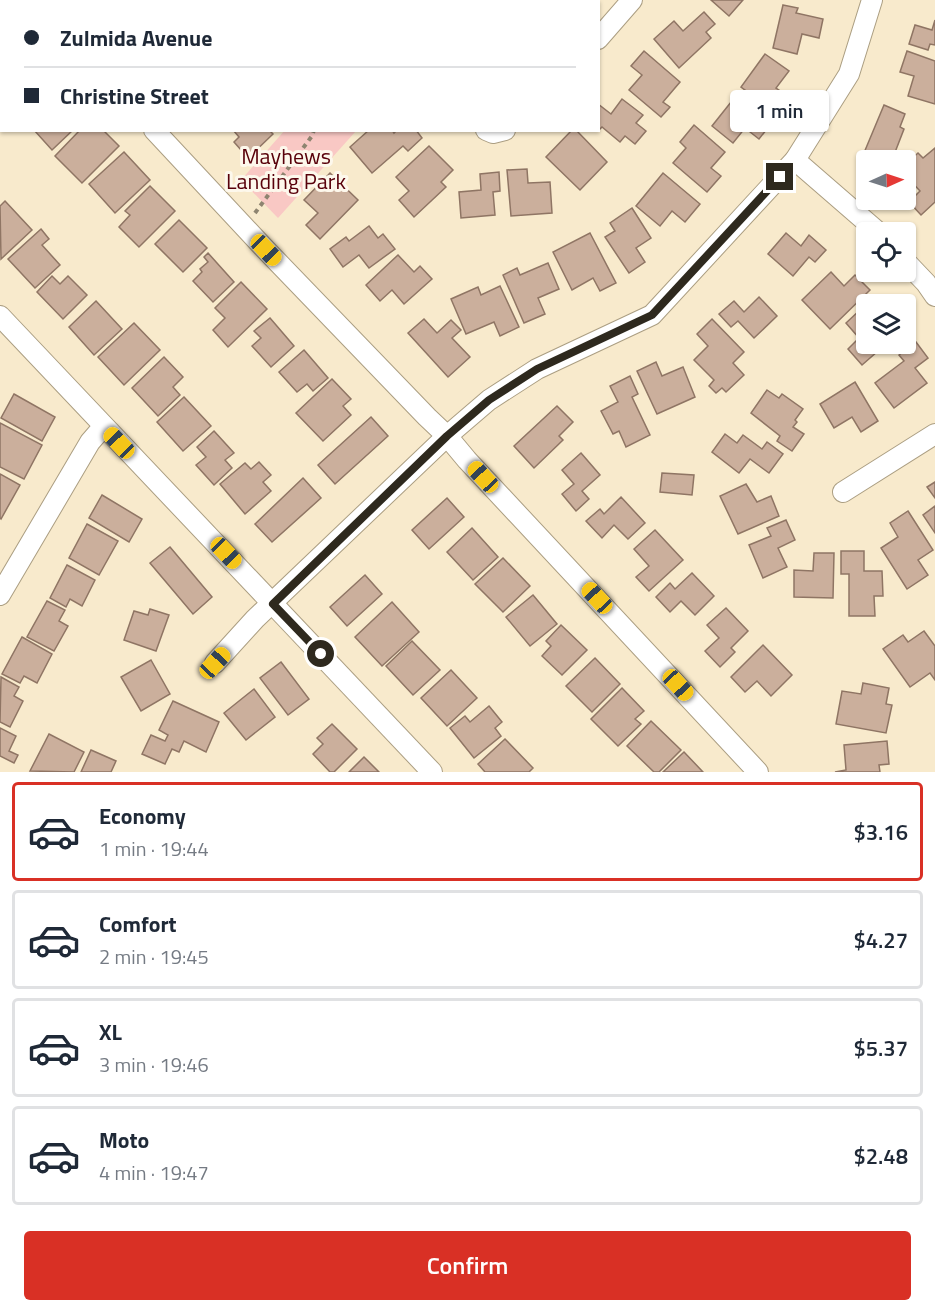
<!DOCTYPE html>
<meta charset="utf-8">
<style>
:root{--surface:#fff;--page:#f6f6f7;--text:#1f2937;--muted:#747a83;--line:#e0e1e3;--accent:#d93025}
body{margin:0;font-family:"Titillium Web",sans-serif;background:var(--page);color:var(--text);height:100vh;display:flex;flex-direction:column;font-size:22px;white-space:nowrap}
*{box-sizing:border-box;margin:0}
p{font-size:20px;color:var(--muted)}
.icon{flex:none;width:33px;height:33px;fill:none;stroke:currentColor;stroke-width:2;stroke-linecap:round;stroke-linejoin:round}
.map{position:relative;height:772px;overflow:hidden}
.drawer{display:flex;flex-direction:column;background:var(--surface);flex:1}
.drawer>*{flex:none}
.hud{position:absolute;left:0px;top:0px;width:600px;height:132px;box-shadow:0 2px 4px #0004;display:grid;align-content:center;height:132px;padding:0 24px;background:var(--surface)}
.needle{width:39px;rotate:87deg}
.controls{position:absolute;left:856px;top:150px;display:grid;gap:12px}
.controls a{display:grid;place-items:center;width:60px;height:60px;border-radius:6px;background:var(--surface);box-shadow:0 2px 4px #0004;font-size:30px}
.end{position:absolute;width:27px;height:27px;margin:-14px;border:8px solid #2e291e;background:#fff;box-shadow:0 0 0 3px #fff}
.from{border-radius:50%}
.bubble{position:absolute;height:42px;border-radius:6px;background:var(--surface);box-shadow:0 2px 4px #0004;font-size:20px;font-weight:600;line-height:42px;text-align:center}
.car{position:absolute;width:18px;height:36px;margin:-18px -9px;border-radius:8px;box-shadow:0 0 4px 2px #0007;background:linear-gradient(#f5c518 24%,#345 0 40%,#f5c518 0 76%,#345 0 86%,#f5c518 0)}
.hud b{display:flex;align-items:center;gap:21px;height:57px;font-size:22px}
.hud b+b{border-top:2px solid var(--line)}
.hud i{width:15px;height:15px;background:var(--text)}
ul{padding:10px 0 0;list-style:none}
li{display:flex;align-items:center;gap:18px;height:99px;margin:0 12px 9px;padding:0 12px;border:3px solid var(--line);border-radius:6px}
li div{flex:1}
li b{display:block;font-size:22px}
li em{font-style:normal;font-weight:600}
li.on{border-color:var(--accent)}
li>.icon{width:54px;height:54px;stroke-width:1.5}
.primary-button{display:flex;gap:12px;margin-top:auto;padding:12px 24px}
.primary-button a{flex:1;height:69px;border-radius:6px;background:var(--accent);color:#fff;font-size:24px;font-weight:600;line-height:69px;text-align:center}
.map>svg:first-child{display:block}
</style>
<div class="map">
<svg width="935" height="772" viewBox="0 0 935 772">
<rect width="100%" height="100%" fill="#f8eacc"/>
<!-- green -->
<g fill="#f9c8c4">
<polygon points="328,0 474,0 328,1"/>
<polygon points="285,130 356,131 278,218 241,180"/>
</g>
<!-- building -->
<g fill="#cbaf9c" stroke="#8f7564" stroke-width="1.5">
<polygon points="121,0 175,0 177,2 119,2"/>
<polygon points="222,0 264,0 221,2"/>
<polygon points="276,0 322,0 276,2"/>
<polygon points="496,0 524,0 526,2 495,2"/>
<polygon points="547,0 578,0 577,2"/>
<polygon points="711,0 743,0 729,16"/>
<polygon points="783,5 798,8 796,13 823,19 819,38 802,34 797,54 773,48"/>
<polygon points="704,12 715,24 706,32 711,38 679,68 654,39 674,21 683,31"/>
<polygon points="935,20 935,45 930,44 928,50 909,44 915,25 932,30"/>
<polygon points="0,25 2,26 0,67"/>
<polygon points="644,51 680,82 663,102 670,107 661,117 629,90 642,75 631,66"/>
<polygon points="907,51 935,61 935,104 908,96 914,76 900,72"/>
<polygon points="765,54 789,71 776,88 789,97 777,114 741,87"/>
<polygon points="735,97 770,125 759,139 745,128 733,143 712,126"/>
<polygon points="622,99 643,115 636,123 646,131 635,144 625,136 620,142 602,127 598,131 597,130 598,104 611,114"/>
<polygon points="884,105 905,114 900,127 904,129 892,160 867,160 867,162 861,160"/>
<polygon points="694,125 725,152 711,168 721,176 707,192 673,163 686,148 680,142"/>
<polygon points="34,130 73,130 52,150"/>
<polygon points="80,130 103,130 119,146 82,183 55,156"/>
<polygon points="233,130 269,130 273,134 248,158 234,142 239,137"/>
<polygon points="369,130 392,130 394,133 397,130 416,130 422,138 408,151 403,146 372,173 350,147"/>
<polygon points="572,130 576,130 607,162 580,190 546,157"/>
<polygon points="429,146 453,170 441,182 446,187 414,217 399,200 409,191 396,177"/>
<polygon points="935,148 935,202 921,215 909,202 920,191 906,176 906,164 918,153 923,158"/>
<polygon points="124,152 150,180 115,213 89,184"/>
<polygon points="527,169 528,183 550,182 552,213 511,216 507,170"/>
<polygon points="499,172 500,191 493,192 495,215 461,218 459,192 481,190 480,174"/>
<polygon points="330,173 358,200 320,239 306,225 318,213 304,200"/>
<polygon points="663,173 700,204 685,222 672,211 660,226 636,206"/>
<polygon points="150,186 175,211 139,247 119,227 130,215 125,211"/>
<polygon points="5,201 32,230 1,259 0,206"/>
<polygon points="632,208 651,238 636,248 645,262 629,273 605,237 615,231 610,223"/>
<polygon points="179,220 207,248 183,272 155,244"/>
<polygon points="369,226 378,238 383,234 395,249 369,268 359,255 343,267 330,249 346,237 349,241"/>
<polygon points="41,229 49,239 42,245 60,265 35,288 8,259"/>
<polygon points="590,233 616,283 600,291 593,278 572,290 553,252"/>
<polygon points="786,233 801,246 809,235 826,250 815,262 809,257 793,276 768,254"/>
<polygon points="208,253 234,282 213,302 193,281 202,272 200,269 208,262 204,257"/>
<polygon points="398,255 414,272 420,266 432,279 404,304 392,290 380,301 366,285"/>
<polygon points="548,263 559,289 538,298 545,314 524,323 503,275 517,268 520,275"/>
<polygon points="831,272 844,286 855,275 870,290 830,329 802,300"/>
<polygon points="52,276 60,284 68,276 87,295 63,319 37,292"/>
<polygon points="241,282 267,309 228,347 213,330 225,318 215,308"/>
<polygon points="500,286 519,327 500,336 494,322 466,334 451,299 478,287 481,295"/>
<polygon points="876,295 885,304 867,304 867,344 886,344 862,365 848,349 859,338 846,323"/>
<polygon points="759,297 777,316 754,338 738,321 731,327 719,314 734,301 744,312"/>
<polygon points="96,301 122,329 94,355 69,327"/>
<polygon points="270,318 294,346 271,367 252,346 261,338 254,331"/>
<polygon points="424,319 437,333 451,320 461,330 452,338 470,357 448,377 408,333"/>
<polygon points="712,319 744,352 733,363 744,375 726,392 722,388 716,393 709,386 714,380 694,360 708,346 697,334"/>
<polygon points="134,323 160,350 124,385 98,357"/>
<polygon points="916,342 928,358 915,368 927,383 894,408 875,383 904,361 899,355"/>
<polygon points="304,350 328,378 313,391 307,384 297,392 279,372"/>
<polygon points="164,357 183,377 173,387 180,395 158,416 132,388"/>
<polygon points="656,362 662,376 683,367 695,397 657,414 637,371"/>
<polygon points="630,376 638,394 632,397 650,435 626,447 619,431 613,434 601,411 618,402 610,386"/>
<polygon points="332,379 351,399 343,406 351,415 323,441 296,413"/>
<polygon points="855,382 878,421 861,432 852,417 834,428 820,404"/>
<polygon points="767,390 779,398 782,394 803,409 795,420 797,422 793,427 804,434 792,451 777,441 780,436 751,413"/>
<polygon points="14,394 55,417 42,441 1,418"/>
<polygon points="184,397 211,426 183,451 157,422"/>
<polygon points="557,406 573,422 559,436 563,440 534,468 514,446"/>
<polygon points="371,417 388,436 335,484 318,465"/>
<polygon points="0,423 42,445 24,479 0,467"/>
<polygon points="214,431 234,453 225,460 232,468 214,485 196,465 206,457 197,447"/>
<polygon points="725,434 737,443 743,435 762,449 767,442 783,454 769,473 750,459 739,473 712,452"/>
<polygon points="581,453 600,475 582,491 589,499 576,511 562,494 574,484 562,470"/>
<polygon points="259,462 271,475 263,482 271,491 245,514 220,484 245,463 251,469"/>
<polygon points="662,473 694,475 692,495 660,492"/>
<polygon points="0,474 20,485 1,519 0,518"/>
<polygon points="303,478 321,498 272,542 255,524"/>
<polygon points="935,482 935,498 927,487"/>
<polygon points="746,484 757,502 771,496 779,516 738,534 720,496"/>
<polygon points="102,495 142,519 129,542 89,518"/>
<polygon points="621,497 645,523 628,539 614,525 602,538 586,521 600,509 604,514"/>
<polygon points="447,498 464,517 429,549 412,530"/>
<polygon points="935,506 935,533 923,515"/>
<polygon points="908,511 933,550 918,560 928,575 907,589 881,548 898,537 890,523"/>
<polygon points="786,520 795,540 778,548 787,567 763,578 749,545 771,536 767,528"/>
<polygon points="87,524 118,541 99,575 69,558"/>
<polygon points="472,528 498,557 473,580 447,552"/>
<polygon points="655,530 683,560 649,591 636,577 649,566 634,549"/>
<polygon points="170,547 212,597 193,614 150,563"/>
<polygon points="841,551 864,551 864,571 882,571 883,596 874,596 875,616 849,616 849,574 841,574"/>
<polygon points="814,553 834,553 833,598 794,597 794,570 813,571"/>
<polygon points="503,558 530,586 503,612 475,584"/>
<polygon points="67,565 95,580 82,606 70,599 66,607 50,598"/>
<polygon points="692,573 714,596 695,615 681,601 670,612 656,597 670,583 675,589"/>
<polygon points="365,575 382,594 347,626 330,607"/>
<polygon points="533,595 557,624 530,646 506,617"/>
<polygon points="47,601 65,610 59,621 68,626 54,651 27,637"/>
<polygon points="392,602 419,632 382,666 355,637"/>
<polygon points="726,608 748,631 731,648 735,652 720,667 705,651 719,638 707,625"/>
<polygon points="150,609 169,615 156,651 124,640 134,611 148,615"/>
<polygon points="561,625 587,650 562,675 542,656 551,646 546,641"/>
<polygon points="924,631 935,646 935,680 930,673 910,687 883,649 903,635 908,642"/>
<polygon points="22,637 52,654 37,683 24,676 20,683 2,674"/>
<polygon points="412,641 440,670 413,695 386,666"/>
<polygon points="763,645 792,675 771,696 757,681 745,692 731,677"/>
<polygon points="595,658 620,684 592,712 566,686"/>
<polygon points="151,660 170,694 141,711 121,677"/>
<polygon points="281,662 309,699 288,715 260,678"/>
<polygon points="451,670 477,698 447,726 421,698"/>
<polygon points="1,677 19,687 14,696 23,701 10,727 0,722"/>
<polygon points="863,683 889,688 886,704 892,705 886,733 836,724 842,691 861,694"/>
<polygon points="622,688 644,711 635,719 641,724 618,746 591,719"/>
<polygon points="254,689 275,717 246,740 224,713"/>
<polygon points="173,701 219,722 206,752 184,741 179,752 172,749 165,764 142,754 151,735 165,741 168,735 159,730"/>
<polygon points="489,706 502,722 495,728 501,736 474,758 450,728 465,716 470,722"/>
<polygon points="651,721 681,750 659,772 654,772 627,746"/>
<polygon points="332,724 357,749 334,772 330,772 313,754 323,744 317,738"/>
<polygon points="0,728 16,736 9,751 18,755 14,763 0,756"/>
<polygon points="49,734 84,752 74,772 30,771"/>
<polygon points="505,739 533,768 529,772 485,772 478,764"/>
<polygon points="887,741 889,764 879,765 880,772 835,772 846,770 844,745"/>
<polygon points="91,750 116,761 111,772 81,772"/>
<polygon points="684,752 703,772 663,772"/>
<polygon points="364,757 379,772 349,772"/>
</g>
<g fill="none" stroke-linecap="round" stroke-linejoin="round">
<!-- minor casing -->
<g stroke="#ab9e82" stroke-width="22">
<g id="minor">
<polyline points="33,0 34,2"/>
<polyline points="598,39 632,0"/>
<polyline points="154,130 266,250 427,417 447,436 467,460 758,772"/>
<polyline points="486,130 493,133 505,130"/>
<polyline points="795,160 878,232"/>
<polyline points="906,262 926,283 935,296"/>
<polyline points="0,316 432,772"/>
<polyline points="843,492 935,434"/>
<polyline points="0,595 90,442 103,427"/>
<polyline points="215,663 255,619 447,436 489,400 537,369 652,315 795,160 849,74 872,0"/>
</g>
</g>
<!-- path -->
<g stroke="#8e8470" stroke-width="4" stroke-dasharray="4.5 4.5" stroke-linecap="butt">
<polyline points="411,0 413,2"/>
<polyline points="354,2 355,0"/>
<polyline points="255,213 312,136 314,130"/>
</g>
<!-- minor -->
<use href="#minor" stroke="#fff" stroke-width="20"/>
</g>
<g fill="none" stroke-linecap="round" stroke-linejoin="round">
<!-- route -->
<polyline stroke="#2e291e" stroke-width="8" points="321,654 273,604 447,436 489,400 537,369 652,315 780,177"/>
</g>
<g text-anchor="middle" stroke-width="6" stroke-linejoin="round" paint-order="stroke">
<!-- park labels -->
<g font-size="22" fill="#58000a" stroke="#fdf8ec">
<text x="286" y="164">Mayhews<tspan x="286" dy="25">Landing Park</tspan></text>
</g>
</g>
</svg>
<div class="controls">
<a><svg class="needle" viewBox="-14 -14 28 28"><path d="M0-13l5 13h-10z" fill="#e53935"/><path d="M0 13l5-13h-10z" fill="#747a83"/></svg></a>
<a><svg class="icon" aria-label="locate" viewBox="0 0 24 24"><circle cx="12" cy="12" r="6"/><path d="M12 2v4M12 18v4M2 12h4M18 12h4"/></svg></a>
<a><svg class="icon" aria-label="layers" viewBox="0 0 24 24"><path d="M12 4l9 5-9 5-9-5zM3 14l9 5 9-5"/></svg></a>
</div>
<i class="end from" style="left:321px;top:654px"></i>
<i class="end" style="left:780px;top:177px"></i>
<div class="bubble" style="left:730px;top:90px;width:99px">1 min</div>
<i class="car" style="left:266px;top:250px;rotate:136deg"></i>
<i class="car" style="left:119px;top:443px;rotate:316deg"></i>
<i class="car" style="left:483px;top:477px;rotate:317deg"></i>
<i class="car" style="left:226px;top:553px;rotate:136deg"></i>
<i class="car" style="left:597px;top:598px;rotate:317deg"></i>
<i class="car" style="left:215px;top:663px;rotate:43deg"></i>
<i class="car" style="left:678px;top:685px;rotate:137deg"></i>
<div class="hud">
<b><i class="from"></i>Zulmida Avenue</b>
<b><i></i>Christine Street</b>
</div>
</div>
<section class="drawer">
<ul>
<li class="on"><svg class="icon" aria-label="car" viewBox="0 0 24 24"><path d="M5 17H2v-5l4-1 3-4h7l3 4 3 1v5h-3M9 17h6M6 11h13"/><circle cx="7" cy="17" r="2"/><circle cx="17" cy="17" r="2"/></svg><div><b>Economy</b><p>1 min · 19:44</p></div><em>$3.16</em></li>
<li><svg class="icon" aria-label="car" viewBox="0 0 24 24"><path d="M5 17H2v-5l4-1 3-4h7l3 4 3 1v5h-3M9 17h6M6 11h13"/><circle cx="7" cy="17" r="2"/><circle cx="17" cy="17" r="2"/></svg><div><b>Comfort</b><p>2 min · 19:45</p></div><em>$4.27</em></li>
<li><svg class="icon" aria-label="car" viewBox="0 0 24 24"><path d="M5 17H2v-5l4-1 3-4h7l3 4 3 1v5h-3M9 17h6M6 11h13"/><circle cx="7" cy="17" r="2"/><circle cx="17" cy="17" r="2"/></svg><div><b>XL</b><p>3 min · 19:46</p></div><em>$5.37</em></li>
<li><svg class="icon" aria-label="car" viewBox="0 0 24 24"><path d="M5 17H2v-5l4-1 3-4h7l3 4 3 1v5h-3M9 17h6M6 11h13"/><circle cx="7" cy="17" r="2"/><circle cx="17" cy="17" r="2"/></svg><div><b>Moto</b><p>4 min · 19:47</p></div><em>$2.48</em></li>
</ul>
<div class="primary-button"><a>Confirm</a></div>
</section>
